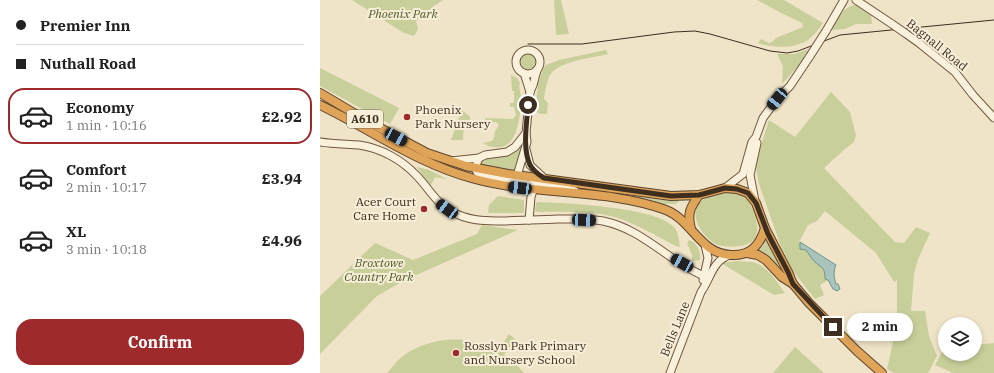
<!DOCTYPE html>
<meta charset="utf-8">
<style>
:root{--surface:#fff;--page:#f6f6f6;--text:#222;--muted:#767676;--line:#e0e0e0;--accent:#9e2a2b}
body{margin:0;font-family:"IBM Plex Serif",serif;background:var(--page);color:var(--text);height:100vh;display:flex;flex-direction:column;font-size:15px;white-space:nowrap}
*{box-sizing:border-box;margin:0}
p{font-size:13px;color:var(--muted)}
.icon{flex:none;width:22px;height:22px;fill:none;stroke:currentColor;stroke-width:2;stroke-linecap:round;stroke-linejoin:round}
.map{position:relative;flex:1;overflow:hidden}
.drawer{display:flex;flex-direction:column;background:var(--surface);width:320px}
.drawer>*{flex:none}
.banner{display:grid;align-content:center;height:88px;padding:0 16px;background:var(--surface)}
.buttons{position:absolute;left:618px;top:317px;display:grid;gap:8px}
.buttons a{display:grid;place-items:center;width:44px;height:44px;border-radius:50%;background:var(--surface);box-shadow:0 2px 6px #0003;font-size:20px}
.end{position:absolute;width:18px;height:18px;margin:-9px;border:5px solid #3d2e20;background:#fff;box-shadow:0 0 0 2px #fff}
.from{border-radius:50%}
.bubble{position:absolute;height:28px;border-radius:14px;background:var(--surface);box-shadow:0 2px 6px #0003;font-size:13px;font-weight:700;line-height:28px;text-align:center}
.car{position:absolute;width:12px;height:24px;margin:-12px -6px;border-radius:5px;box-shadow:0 0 3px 1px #0007;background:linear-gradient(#222 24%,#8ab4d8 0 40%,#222 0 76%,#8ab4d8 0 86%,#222 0)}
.banner b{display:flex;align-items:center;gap:14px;height:38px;font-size:15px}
.banner b+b{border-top:1px solid var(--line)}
.banner i{width:10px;height:10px;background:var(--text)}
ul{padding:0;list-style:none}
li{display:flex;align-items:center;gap:12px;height:56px;margin:0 8px 6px;padding:0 8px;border:2px solid transparent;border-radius:16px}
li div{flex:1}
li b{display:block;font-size:15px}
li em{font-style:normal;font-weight:700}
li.on{border-color:var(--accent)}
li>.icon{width:36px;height:36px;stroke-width:1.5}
.primary-button{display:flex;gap:8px;margin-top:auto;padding:8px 16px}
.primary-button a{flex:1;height:46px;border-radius:16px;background:var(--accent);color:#fff;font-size:16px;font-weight:700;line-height:46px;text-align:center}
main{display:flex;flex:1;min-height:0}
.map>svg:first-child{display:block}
</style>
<main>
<section class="drawer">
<div class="banner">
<b><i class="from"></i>Premier Inn</b>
<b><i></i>Nuthall Road</b>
</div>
<ul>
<li class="on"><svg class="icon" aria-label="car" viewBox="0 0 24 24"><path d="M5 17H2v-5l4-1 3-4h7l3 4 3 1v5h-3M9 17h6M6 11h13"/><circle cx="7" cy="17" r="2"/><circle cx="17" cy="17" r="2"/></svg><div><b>Economy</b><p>1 min · 10:16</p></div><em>£2.92</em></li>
<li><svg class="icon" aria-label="car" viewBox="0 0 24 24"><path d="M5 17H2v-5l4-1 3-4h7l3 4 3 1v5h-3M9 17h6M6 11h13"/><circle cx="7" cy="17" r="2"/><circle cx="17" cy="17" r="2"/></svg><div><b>Comfort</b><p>2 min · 10:17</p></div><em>£3.94</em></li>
<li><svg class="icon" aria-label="car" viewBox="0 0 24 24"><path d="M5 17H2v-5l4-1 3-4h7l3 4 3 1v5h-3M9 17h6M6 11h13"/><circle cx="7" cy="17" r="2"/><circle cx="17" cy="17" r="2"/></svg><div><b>XL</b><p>3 min · 10:18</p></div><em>£4.96</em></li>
</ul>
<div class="primary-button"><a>Confirm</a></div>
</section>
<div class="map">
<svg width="674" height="373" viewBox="0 0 674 373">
<rect width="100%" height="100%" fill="#f0e4c8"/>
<!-- green -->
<g fill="#c9cf9b">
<polygon points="32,0 123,0 114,6 96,21 98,29 94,36 84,33"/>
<polygon points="234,0 241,0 249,34 236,35"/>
<path d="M437,0H464L503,23C499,29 494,35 488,40C474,49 452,48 438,43L441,39L449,43L452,42L456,38L483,27L482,23L461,13Z"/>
<path d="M534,5L540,6L551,13L552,24H536L525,29L511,30C517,20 522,8 534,5Z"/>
<polygon points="489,49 479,65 462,84 463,66 457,54 474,54"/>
<path d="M286,50L288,54C272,58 236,61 229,77C226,84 225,92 224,99L228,103L227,114H220L215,111L218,84L223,69L226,65L239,60Z"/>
<circle cx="208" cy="62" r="9"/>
<polygon points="0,68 79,108 70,124 0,86"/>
<path d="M191,75L197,78L200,83C198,89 201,92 201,98C201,112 198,145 181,147C174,148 168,147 163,143L172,141L174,138L175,131L178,127L179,124L175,122L165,123V118L193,119L194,117L196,116L194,107H190V103H194V91H192Z"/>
<polygon points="511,92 530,112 536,135 534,142 525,149 504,168 575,242 584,243 596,227 610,233 598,259 594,274 591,311 605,311 609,336 617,356 608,373 574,373 567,369 577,324 577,280 574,282 556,253 505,211 497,221 488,225 479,242 480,242 480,249 486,250 496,263 501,265 505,272 508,280 500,285 504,295 495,299 473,271 460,244 439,184 436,168 437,158 449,120 475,137"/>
<polygon points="142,110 150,117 150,122 144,123 143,140 131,140"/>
<polygon points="204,142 196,171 160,165 163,159 200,147"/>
<polygon points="97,167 109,170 127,179 115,177 110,187"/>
<polygon points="242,185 344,200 360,200 356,204 346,204 344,206 311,198 242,186"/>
<path d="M408,192L423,195L426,197C430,202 432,208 434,214C445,242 428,249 402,246C387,244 366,216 380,202C385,197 401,194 408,192Z"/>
<polygon points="178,196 204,200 204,212 203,213 168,213 169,205"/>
<path d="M218,202C245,203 336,207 354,227C358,232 359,240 360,247L356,246C337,236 318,225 298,218C272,210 244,212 218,212L215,211L216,203Z"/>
<polygon points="162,225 198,230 85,280 57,296 0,354 0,296 55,243 93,260 157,234"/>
<polygon points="447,237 459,263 457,266 445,254 436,252 443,246"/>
<path d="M369,240C377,242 381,252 380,260L373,261L372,259V255L367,243Z"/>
<path d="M417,261C424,262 430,261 436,263C449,268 458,283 465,293L454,295L401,263Z"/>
<path d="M189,334L195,339L184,355L194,362L204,373H67C72,368 76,361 82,357C98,344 123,338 143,340C155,341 167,347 178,351Z"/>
<polygon points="674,343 674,373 633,373 615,365 623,350 625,350 625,354 655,354 655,345"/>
<polygon points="475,347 504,373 453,373"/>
</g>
<!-- water -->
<path fill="#a9c4bc" stroke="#6f938a" d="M480,242L516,265C513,272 514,277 516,284H518L520,289L517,291L513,289L508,280L505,279C505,266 502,269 494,261C491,258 489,254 486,250L480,249Z"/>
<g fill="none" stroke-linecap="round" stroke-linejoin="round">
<!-- secondary casing -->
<g stroke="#6f573f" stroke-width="9">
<g id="secondary">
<polyline points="536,0 572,24"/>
<polyline points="506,31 524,0"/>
<polyline points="585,33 599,43 635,72 653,95 674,118"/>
<circle cx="208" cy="62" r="12"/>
<polyline points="204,73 210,92"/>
<path d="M0,142C13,144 26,144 39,145C61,148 82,160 97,176C112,192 117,206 139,215C153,221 168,221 183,221C202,220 220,220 238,219C253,219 269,218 283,221C325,230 347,261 384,276"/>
<polyline points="206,149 210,165 224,178"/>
<polyline points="159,158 155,168 157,172 160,175 209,184 244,188 255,191"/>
<polyline points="131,161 159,158 165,155 187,152 195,147 206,133"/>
<polyline points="196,179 207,142 206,133 210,92 213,85 217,70"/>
<polyline points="405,188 423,174 432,142 436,137 443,118 457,99 470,86 490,56"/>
<polyline points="435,201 430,175 437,143"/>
<polyline points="209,220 211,197 215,184"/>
<polyline points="383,280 388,258 385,245"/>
<path d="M350,373L381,292C391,278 392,261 410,255"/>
</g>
</g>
<!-- highway casing -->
<g stroke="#5b4430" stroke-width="10">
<g id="highway">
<polyline points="0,93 49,122 90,144 107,153 146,166 188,174 351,196 379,195 405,188 417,189 428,193 436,203 445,228 468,272 473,284"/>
<path d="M0,105C52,130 98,164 155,179C217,196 285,188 346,210C372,220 380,254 411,255C431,256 440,245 445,228"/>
<path d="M371,229C367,213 370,208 379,195"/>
<polyline points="427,253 438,255 446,260 462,277 473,284 489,303 537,351 562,373"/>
</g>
</g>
<!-- secondary -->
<use href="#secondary" stroke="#faf1dc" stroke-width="7"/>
<!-- highway -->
<use href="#highway" stroke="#e0a458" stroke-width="8"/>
<!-- tram -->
<polyline stroke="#3d2e20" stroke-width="1" points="208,44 262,44 354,32 375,31 390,34 450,51 467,53 478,51 520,35 674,20"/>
<!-- secondary-bridge casing -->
<g stroke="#6f573f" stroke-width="9" stroke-linecap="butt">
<g id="secondary-bridge">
<polyline points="572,24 585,33"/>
<polyline points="490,56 506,31"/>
</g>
</g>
<!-- secondary-bridge -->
<use href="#secondary-bridge" stroke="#faf1dc" stroke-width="7"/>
</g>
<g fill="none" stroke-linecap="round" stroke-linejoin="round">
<!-- route -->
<path stroke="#3d2e20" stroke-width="5" d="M208,105C207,123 202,148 210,165C213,170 219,175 224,178L351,196L379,195L405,188L417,189L428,193L436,203L448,234L468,272L473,284L513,327"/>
</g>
<!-- markers -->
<g fill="#9e2a2b" stroke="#f7eed8" stroke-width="1.5">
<circle cx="87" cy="117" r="4"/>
<circle cx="104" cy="209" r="4"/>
<circle cx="136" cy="353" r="4"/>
</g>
<g text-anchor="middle" stroke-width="4" stroke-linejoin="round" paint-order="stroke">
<!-- shield labels -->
<rect fill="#f7eed8" stroke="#756857" stroke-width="1" x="27" y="110" width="36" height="18" rx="3"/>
<g font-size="11" font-weight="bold" fill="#3d2e20">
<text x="45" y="123">A610</text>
</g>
<!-- park labels -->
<g font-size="12" font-style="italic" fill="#4d5a26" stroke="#f7eed8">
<text x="83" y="18">Phoenix Park</text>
<text x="59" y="267">Broxtowe<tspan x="59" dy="14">Country Park</tspan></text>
</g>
<!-- street labels -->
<g font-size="12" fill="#3d2e20" stroke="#f7eed8">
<text transform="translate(617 45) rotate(39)" y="4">Bagnall Road</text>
<text transform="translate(355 329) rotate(-68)" y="4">Bells Lane</text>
</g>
<!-- poi labels -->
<g font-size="12" fill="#3d2e20" stroke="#f7eed8" text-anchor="start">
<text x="95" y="114">Phoenix<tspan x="95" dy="14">Park Nursery</tspan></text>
<text x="96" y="206" text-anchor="end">Acer Court<tspan x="96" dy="14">Care Home</tspan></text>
<text x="144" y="350">Rosslyn Park Primary<tspan x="144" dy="14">and Nursery School</tspan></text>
</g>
</g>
</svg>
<div class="buttons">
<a><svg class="icon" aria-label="layers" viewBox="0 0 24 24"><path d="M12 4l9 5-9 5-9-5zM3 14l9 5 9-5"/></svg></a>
</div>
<i class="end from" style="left:208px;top:105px"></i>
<i class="end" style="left:513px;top:327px"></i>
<div class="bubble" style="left:527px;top:313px;width:66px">2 min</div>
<i class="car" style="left:457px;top:99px;rotate:219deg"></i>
<i class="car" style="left:76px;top:137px;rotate:118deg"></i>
<i class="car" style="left:200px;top:188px;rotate:277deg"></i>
<i class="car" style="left:127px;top:209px;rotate:306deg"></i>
<i class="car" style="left:264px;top:220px;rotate:92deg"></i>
<i class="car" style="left:362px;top:263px;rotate:299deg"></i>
</div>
</main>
